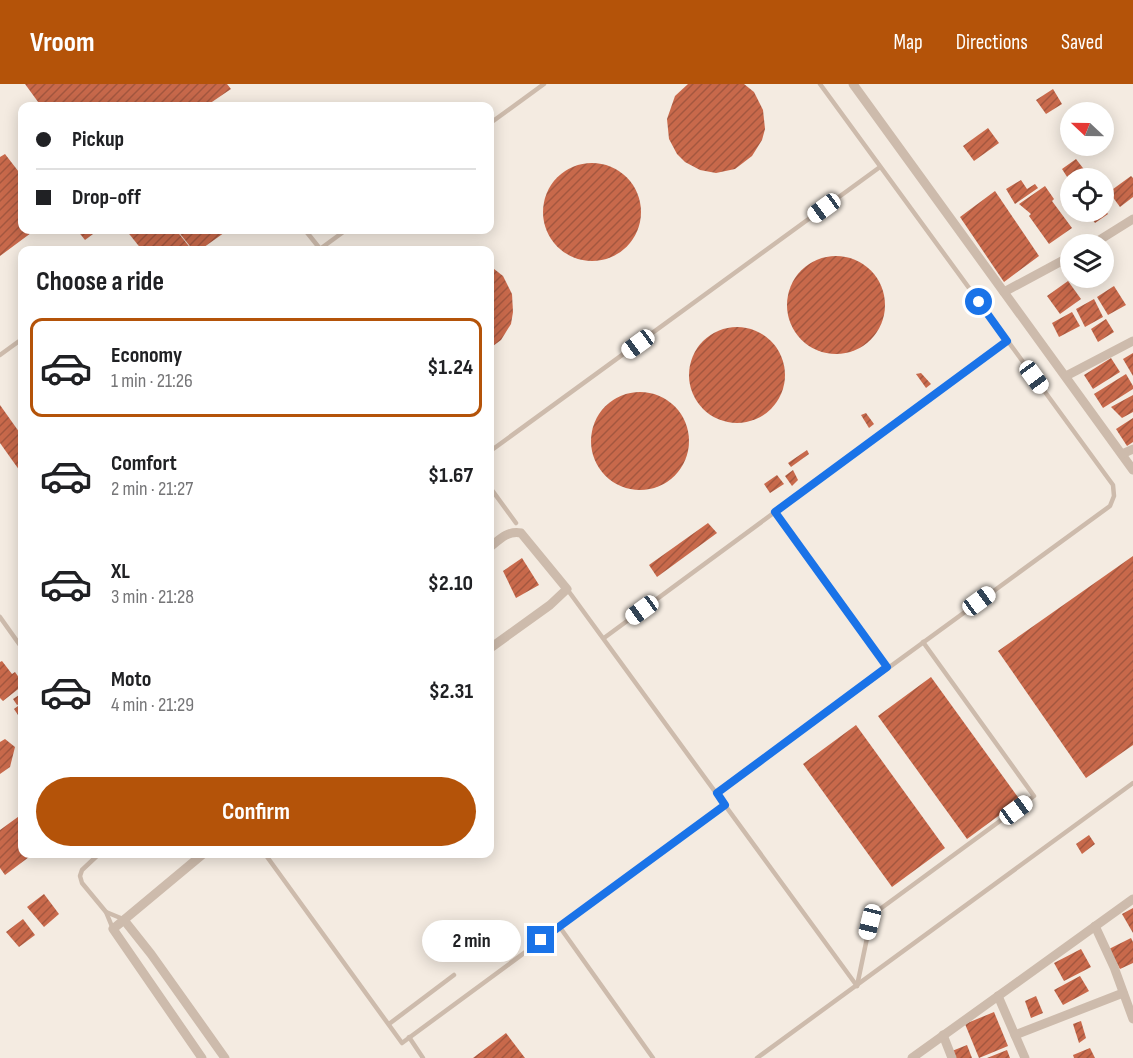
<!DOCTYPE html>
<meta charset="utf-8">
<style>
:root{--surface:#fff;--page:#f2f2f2;--text:#202124;--muted:#757577;--line:#e0e0e0;--accent:#b45309}
body{margin:0;font-family:"Sofia Sans Condensed",sans-serif;background:var(--page);color:var(--text);height:100vh;display:flex;flex-direction:column;font-size:22px;white-space:nowrap}
*{box-sizing:border-box;margin:0}
p{font-size:20px;color:var(--muted)}
.icon{flex:none;width:33px;height:33px;fill:none;stroke:currentColor;stroke-width:2;stroke-linecap:round;stroke-linejoin:round}
.map{position:relative;flex:1;overflow:hidden}
.sheet{position:absolute;left:18px;top:162px;width:476px;height:612px;display:flex;flex-direction:column;background:var(--surface);border-radius:12px;box-shadow:0 3px 15px #0003}
.sheet>*{flex:none}
.top-card{position:absolute;left:18px;top:18px;width:476px;height:132px;border-radius:12px;box-shadow:0 3px 15px #0003;display:grid;align-content:center;height:132px;padding:0 18px;background:var(--surface)}
.needle{width:39px;rotate:292deg}
.fabs{position:absolute;left:1060px;top:18px;display:grid;gap:12px}
.fabs a{display:grid;place-items:center;width:54px;height:54px;border-radius:50%;background:var(--surface);box-shadow:0 3px 15px #0003;font-size:30px}
.end{position:absolute;width:27px;height:27px;margin:-14px;border:8px solid #1a73e8;background:#fff;box-shadow:0 0 0 3px #fff}
.from{border-radius:50%}
.bubble{position:absolute;height:42px;border-radius:21px;background:var(--surface);box-shadow:0 3px 15px #0003;font-size:20px;font-weight:700;line-height:42px;text-align:center}
.car{position:absolute;width:18px;height:36px;margin:-18px -9px;border-radius:8px;box-shadow:0 0 4px 2px #0007;background:linear-gradient(#fff 24%,#345 0 40%,#fff 0 76%,#345 0 86%,#fff 0)}
.top-card b{display:flex;align-items:center;gap:21px;height:57px;font-size:22px}
.top-card b+b{border-top:2px solid var(--line)}
.top-card i{width:15px;height:15px;background:var(--text)}
ul{padding:0;list-style:none}
li{display:flex;align-items:center;gap:18px;height:99px;margin:0 12px 9px;padding:0 6px;border:3px solid transparent;border-radius:12px}
li div{flex:1}
li b{display:block;font-size:22px}
li em{font-style:normal;font-weight:700}
li.current{border-color:var(--accent)}
li>.icon{width:54px;height:54px;stroke-width:1.5}
h2{padding:0 18px;font-size:27px;line-height:72px}
.primary-button{display:flex;gap:12px;margin-top:auto;padding:12px 18px}
.primary-button a{flex:1;height:69px;border-radius:36px;background:var(--accent);color:#fff;font-size:24px;font-weight:700;line-height:69px;text-align:center}
header{display:flex;align-items:center;gap:36px;box-sizing:border-box;height:84px;padding:0 30px;background:var(--accent);color:#fff}
header strong{font-size:28px}
nav{display:flex;gap:33px;margin-inline-start:auto;font-size:21px}
.map>svg:first-child{display:block}
</style>
<header>
<strong>Vroom</strong>
<nav><a>Map</a><a>Directions</a><a>Saved</a></nav>
</header>
<div class="map">
<svg width="1133" height="974" viewBox="0 0 1133 974">
<defs>
<pattern id="building-hatch" width="6" height="6" patternUnits="userSpaceOnUse" patternTransform="scale(1.5)"><rect width="6" height="6" fill="#c8694b"/><path d="M-1 1l2-2M0 6l6-6M5 7l2-2" fill="none" stroke="#a4573f"/></pattern>
</defs>
<rect width="100%" height="100%" fill="#f4ebe1"/>
<!-- building -->
<g fill="url(#building-hatch)">
<polygon points="25,0 227,0 231,5 206,22 41,22"/>
<polygon points="688,0 744,0 754,8 763,26 765,45 762,56 752,72 735,85 716,89 700,86 685,78 677,70 669,55 667,35 675,12"/>
<polygon points="1053,5 1062,20 1046,30 1036,16"/>
<polygon points="988,44 999,59 974,77 963,62"/>
<polygon points="5,70 22,92 22,146 35,146 0,172 0,73"/>
<polygon points="1076,75 1086,88 1076,94 1071,94 1071,99 1062,85"/>
<circle cx="592" cy="128" r="49"/>
<polygon points="1131,92 1133,94 1133,113 1120,123 1109,108"/>
<polygon points="1021,96 1027,105 1035,100 1038,104 1015,120 1006,105"/>
<polygon points="1045,102 1054,115 1052,117 1072,144 1049,160 1029,132 1031,130 1019,120"/>
<polygon points="995,107 1039,172 1004,198 960,133"/>
<polygon points="1104,125 1108,130 1095,139 1088,128 1104,128"/>
<polygon points="77,146 89,146 93,150 85,156"/>
<polygon points="126,146 176,146 192,166 142,166"/>
<polygon points="177,146 228,146 200,166 193,166"/>
<circle cx="836" cy="221" r="49"/>
<polygon points="489,181 503,192 512,210 513,228 511,240 501,256 489,265"/>
<polygon points="1068,197 1081,215 1060,230 1047,212"/>
<polygon points="1114,202 1126,221 1108,231 1097,213"/>
<polygon points="1094,215 1103,233 1085,243 1076,225"/>
<polygon points="1072,228 1080,242 1059,253 1052,239"/>
<polygon points="1106,235 1114,248 1098,258 1091,245"/>
<circle cx="737" cy="291" r="48"/>
<polygon points="1133,269 1133,292 1123,275"/>
<polygon points="1111,274 1120,288 1093,305 1084,291"/>
<polygon points="921,289 931,300 926,304 916,290"/>
<polygon points="1126,290 1133,302 1133,305 1103,324 1094,310"/>
<circle cx="640" cy="357" r="49"/>
<polygon points="1133,311 1133,328 1122,334 1111,323"/>
<polygon points="0,321 22,352 22,390 0,359"/>
<polygon points="866,329 874,340 869,344 861,331"/>
<polygon points="1133,334 1133,358 1127,362 1116,345"/>
<polygon points="807,366 809,370 791,383 788,379"/>
<polygon points="793,386 798,396 792,402 785,392"/>
<polygon points="777,391 784,400 770,409 764,400"/>
<polygon points="708,439 717,449 657,493 649,481"/>
<polygon points="1133,472 1133,661 1086,694 998,567"/>
<polygon points="522,474 539,501 516,514 503,487"/>
<polygon points="2,577 12,590 15,588 20,595 18,597 22,602 3,617 0,614 0,578"/>
<polygon points="931,593 1020,716 967,755 878,632"/>
<polygon points="22,609 22,618 17,621 13,615"/>
<polygon points="22,619 22,637 14,625"/>
<polygon points="856,641 945,764 892,803 803,680"/>
<polygon points="5,655 15,663 10,683 0,690 0,658"/>
<polygon points="22,730 22,770 33,770 5,791 0,784 0,746"/>
<polygon points="1089,751 1095,760 1082,770 1076,760"/>
<polygon points="44,810 59,830 44,843 27,823"/>
<polygon points="1133,824 1133,849 1122,830"/>
<polygon points="23,835 35,851 19,863 6,848"/>
<polygon points="1131,854 1133,858 1133,879 1120,885 1109,865"/>
<polygon points="1081,865 1091,883 1064,897 1054,879"/>
<polygon points="1080,892 1089,907 1063,921 1054,906"/>
<polygon points="1036,912 1043,929 1031,934 1025,917"/>
<polygon points="994,928 1008,962 979,974 965,940"/>
<polygon points="1081,937 1086,954 1079,959 1073,940"/>
<polygon points="506,949 525,974 473,974"/>
<polygon points="967,961 972,974 955,974 952,967"/>
<polygon points="1090,964 1095,974 1074,974 1073,971"/>
<polygon points="1007,966 1010,974 987,974"/>
</g>
<g fill="none" stroke-linecap="round" stroke-linejoin="round">
<!-- lane -->
<g stroke="#cdbbac" stroke-width="4.5">
<polyline points="489,40 544,0"/>
<polyline points="305,146 321,166"/>
<polyline points="320,165 346,146"/>
<polyline points="0,271 22,255"/>
<polyline points="489,368 880,83"/>
<polyline points="489,402 516,439"/>
<polyline points="775,428 887,583"/>
<polyline points="567,505 857,902"/>
<polyline points="0,533 22,564"/>
<polyline points="604,554 1007,257"/>
<polyline points="717,709 1110,422 1114,412 1113,401 820,0"/>
<polyline points="99,770 82,786 80,792 82,799 106,828 113,845"/>
<polyline points="265,770 402,959 725,721"/>
<polyline points="106,828 123,835"/>
<polyline points="559,842 653,974"/>
<polyline points="857,902 867,854 876,828 1034,712 923,558"/>
<polyline points="389,940 454,891"/>
<polyline points="409,953 423,974"/>
<polyline points="757,974 1133,699"/>
</g>
<!-- street -->
<g stroke="#cdbbac" stroke-width="9">
<polyline points="853,0 1133,386"/>
<polyline points="1093,160 1133,135"/>
<polyline points="1004,208 1071,172"/>
<polyline points="1066,292 1133,257"/>
<polyline points="1122,370 1133,365"/>
<path d="M489,464C499,456 508,446 521,449L567,505L550,521L489,565"/>
<polyline points="124,836 151,870 225,974"/>
<polyline points="1095,842 1114,883 1133,935"/>
<polyline points="998,912 1025,974"/>
<polyline points="943,951 952,974"/>
<polyline points="1015,951 1123,909"/>
<polyline points="202,974 113,845 203,770"/>
<polyline points="912,974 1133,815"/>
</g>
</g>
<g fill="none" stroke-linecap="round" stroke-linejoin="round">
<!-- route -->
<polyline stroke="#1a73e8" stroke-width="8" points="541,856 725,721 717,709 887,583 775,428 1007,257 979,218"/>
</g>
</svg>
<div class="fabs">
<a><svg class="needle" viewBox="-14 -14 28 28"><path d="M0-13l5 13h-10z" fill="#e53935"/><path d="M0 13l5-13h-10z" fill="#757577"/></svg></a>
<a><svg class="icon" aria-label="locate" viewBox="0 0 24 24"><circle cx="12" cy="12" r="6"/><path d="M12 2v4M12 18v4M2 12h4M18 12h4"/></svg></a>
<a><svg class="icon" aria-label="layers" viewBox="0 0 24 24"><path d="M12 4l9 5-9 5-9-5zM3 14l9 5 9-5"/></svg></a>
</div>
<i class="end from" style="left:979px;top:218px"></i>
<i class="end" style="left:541px;top:856px"></i>
<div class="bubble" style="left:422px;top:836px;width:99px">2 min</div>
<i class="car" style="left:824px;top:124px;rotate:234deg"></i>
<i class="car" style="left:638px;top:260px;rotate:234deg"></i>
<i class="car" style="left:1034px;top:293px;rotate:144deg"></i>
<i class="car" style="left:979px;top:517px;rotate:54deg"></i>
<i class="car" style="left:642px;top:526px;rotate:234deg"></i>
<i class="car" style="left:1016px;top:726px;rotate:54deg"></i>
<i class="car" style="left:870px;top:838px;rotate:194deg"></i>
<div class="top-card">
<b><i class="from"></i>Pickup</b>
<b><i></i>Drop-off</b>
</div>
<section class="sheet">
<h2>Choose a ride</h2>
<ul>
<li class="current"><svg class="icon" aria-label="car" viewBox="0 0 24 24"><path d="M5 17H2v-5l4-1 3-4h7l3 4 3 1v5h-3M9 17h6M6 11h13"/><circle cx="7" cy="17" r="2"/><circle cx="17" cy="17" r="2"/></svg><div><b>Economy</b><p>1 min · 21:26</p></div><em>$1.24</em></li>
<li><svg class="icon" aria-label="car" viewBox="0 0 24 24"><path d="M5 17H2v-5l4-1 3-4h7l3 4 3 1v5h-3M9 17h6M6 11h13"/><circle cx="7" cy="17" r="2"/><circle cx="17" cy="17" r="2"/></svg><div><b>Comfort</b><p>2 min · 21:27</p></div><em>$1.67</em></li>
<li><svg class="icon" aria-label="car" viewBox="0 0 24 24"><path d="M5 17H2v-5l4-1 3-4h7l3 4 3 1v5h-3M9 17h6M6 11h13"/><circle cx="7" cy="17" r="2"/><circle cx="17" cy="17" r="2"/></svg><div><b>XL</b><p>3 min · 21:28</p></div><em>$2.10</em></li>
<li><svg class="icon" aria-label="car" viewBox="0 0 24 24"><path d="M5 17H2v-5l4-1 3-4h7l3 4 3 1v5h-3M9 17h6M6 11h13"/><circle cx="7" cy="17" r="2"/><circle cx="17" cy="17" r="2"/></svg><div><b>Moto</b><p>4 min · 21:29</p></div><em>$2.31</em></li>
</ul>
<div class="primary-button"><a>Confirm</a></div>
</section>
</div>
